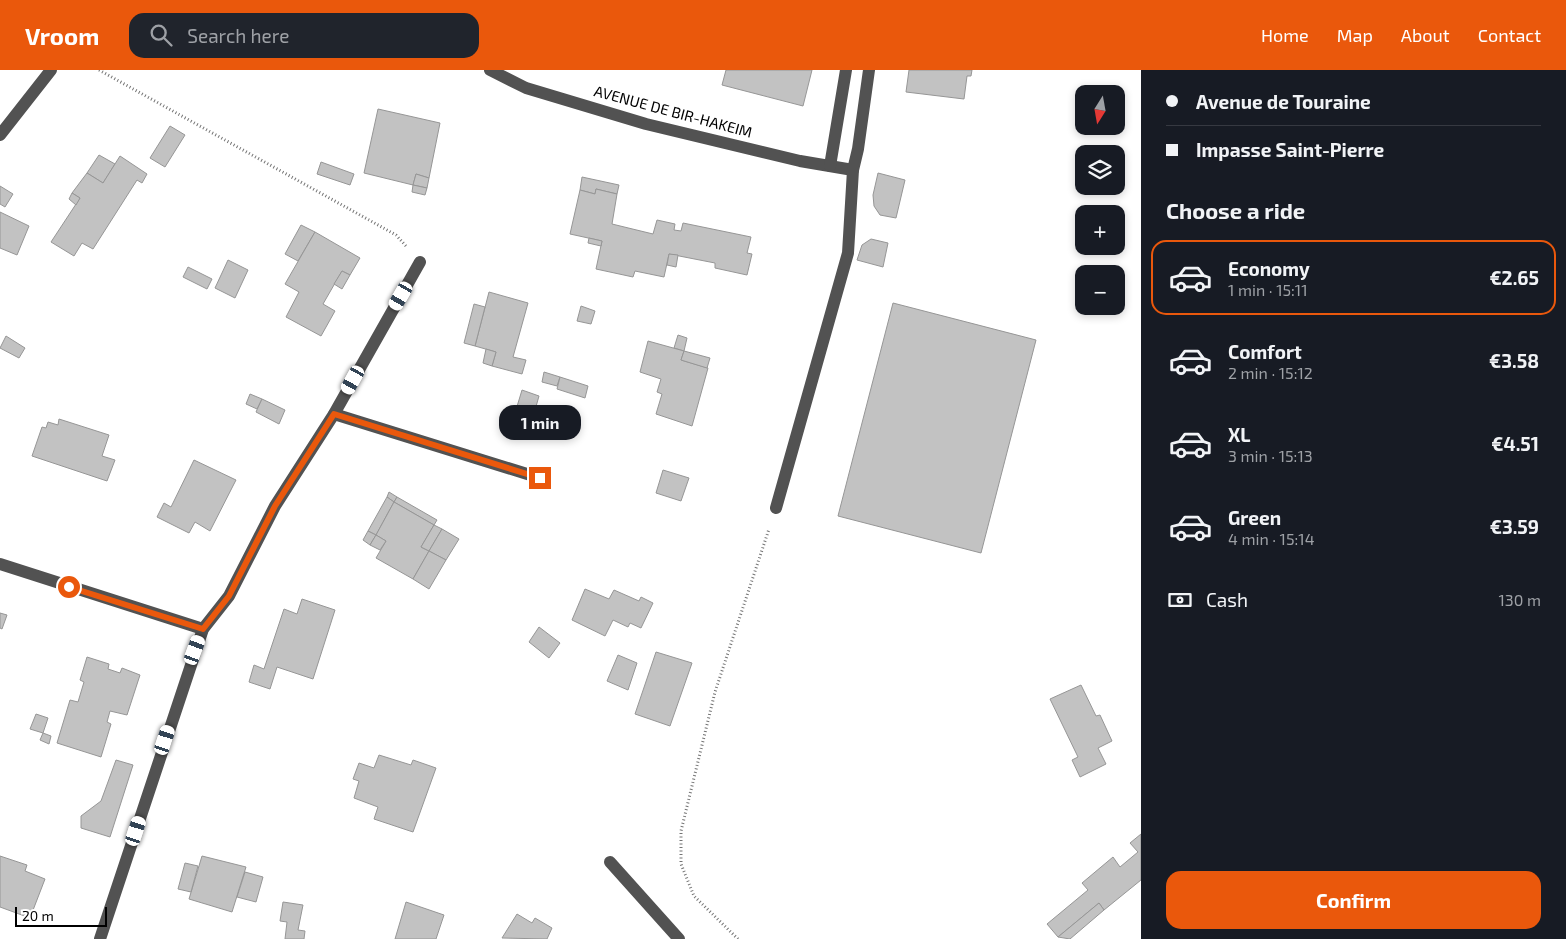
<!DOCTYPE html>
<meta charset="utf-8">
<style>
:root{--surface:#171b24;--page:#20242c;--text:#f1f3f6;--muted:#9ea1a6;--line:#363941;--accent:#ea580c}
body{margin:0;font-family:"Exo 2",sans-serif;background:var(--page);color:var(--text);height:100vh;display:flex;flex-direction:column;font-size:19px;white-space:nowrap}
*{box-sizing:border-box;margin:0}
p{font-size:16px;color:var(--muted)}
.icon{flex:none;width:28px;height:28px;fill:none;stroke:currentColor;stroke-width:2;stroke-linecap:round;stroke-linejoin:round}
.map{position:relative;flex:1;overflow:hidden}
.details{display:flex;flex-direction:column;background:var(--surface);width:425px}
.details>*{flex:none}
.banner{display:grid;align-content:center;height:110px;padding:0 25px;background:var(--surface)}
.needle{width:32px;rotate:191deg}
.tools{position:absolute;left:1075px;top:15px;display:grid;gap:10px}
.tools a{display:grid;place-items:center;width:50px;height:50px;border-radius:10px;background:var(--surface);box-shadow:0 2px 8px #0003;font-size:25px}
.scale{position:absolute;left:15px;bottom:12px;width:92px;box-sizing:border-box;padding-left:5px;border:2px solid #000;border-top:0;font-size:14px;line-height:18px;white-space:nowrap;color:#000;-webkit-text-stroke:4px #fff;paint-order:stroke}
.end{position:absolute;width:22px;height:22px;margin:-11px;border:6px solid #ea580c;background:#fff;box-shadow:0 0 0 2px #fff}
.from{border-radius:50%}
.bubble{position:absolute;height:35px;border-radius:15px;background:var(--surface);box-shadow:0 2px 8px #0003;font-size:16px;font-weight:700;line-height:35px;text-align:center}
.car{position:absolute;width:15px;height:30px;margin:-15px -8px;border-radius:6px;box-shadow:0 0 4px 1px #0007;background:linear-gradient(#fff 24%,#345 0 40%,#fff 0 76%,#345 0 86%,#fff 0)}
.banner b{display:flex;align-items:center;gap:18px;height:48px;font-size:19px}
.banner b+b{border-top:1px solid var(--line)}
.banner i{width:12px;height:12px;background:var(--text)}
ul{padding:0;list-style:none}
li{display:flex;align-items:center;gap:15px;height:75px;margin:0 10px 8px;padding:0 15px;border:2px solid transparent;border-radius:15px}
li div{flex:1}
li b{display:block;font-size:19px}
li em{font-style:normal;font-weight:700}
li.on{border-color:var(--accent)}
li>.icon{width:45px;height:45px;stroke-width:1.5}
h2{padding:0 25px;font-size:22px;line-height:60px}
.pay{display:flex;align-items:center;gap:12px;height:55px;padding:0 25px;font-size:19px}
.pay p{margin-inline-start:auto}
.cta{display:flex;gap:10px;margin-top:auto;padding:10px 25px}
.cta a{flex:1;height:58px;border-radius:15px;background:var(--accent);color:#fff;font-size:20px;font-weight:700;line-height:58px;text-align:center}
header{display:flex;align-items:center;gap:30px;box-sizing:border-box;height:70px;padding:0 25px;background:var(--accent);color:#fff}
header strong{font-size:24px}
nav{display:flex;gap:28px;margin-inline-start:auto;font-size:18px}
.search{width:350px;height:45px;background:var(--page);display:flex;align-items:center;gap:12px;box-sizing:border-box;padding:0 18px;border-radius:15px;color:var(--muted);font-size:19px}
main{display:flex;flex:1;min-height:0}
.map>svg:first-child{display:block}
</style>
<header>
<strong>Vroom</strong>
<div class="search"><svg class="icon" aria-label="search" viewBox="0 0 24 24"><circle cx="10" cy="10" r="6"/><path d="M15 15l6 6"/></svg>Search here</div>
<nav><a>Home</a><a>Map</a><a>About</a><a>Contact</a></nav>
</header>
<main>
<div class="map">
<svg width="1141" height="869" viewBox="0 0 1141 869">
<rect width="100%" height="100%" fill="#fff"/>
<!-- building -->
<g fill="#c2c2c2" stroke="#969696">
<polygon points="726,0 812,0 803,36 722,15"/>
<polygon points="909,0 972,0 971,6 967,6 964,29 906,22"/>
<polygon points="378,39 440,53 429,108 416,104 413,115 364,103"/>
<polygon points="170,56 185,65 165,97 150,88"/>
<polygon points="99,85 115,94 103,113 87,103"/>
<polygon points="120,86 147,104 142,113 137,110 93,179 82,173 74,186 51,172 80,128 72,123 87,103 103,113"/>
<polygon points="321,92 354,104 350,115 317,104"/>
<polygon points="878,103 905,110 896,148 880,145 874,136 873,125"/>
<polygon points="416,104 429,108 427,118 413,115"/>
<polygon points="582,107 619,115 617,124 596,119 595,124 580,120"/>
<polygon points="413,115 427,118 425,125 412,122"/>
<polygon points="0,116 13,124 5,137 0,134"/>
<polygon points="596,119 617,124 612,154 653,164 657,150 675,154 674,160 681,161 683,153 751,167 747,183 752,184 747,205 715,198 715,193 669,184 664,207 635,201 633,207 596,199 602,171 570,164 580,120 595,124"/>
<polygon points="72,123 80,128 76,135 69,129"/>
<polygon points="0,142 29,156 17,185 0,178"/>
<polygon points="301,155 315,162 298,191 285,184"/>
<polygon points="315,162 360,188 350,205 342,201 323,234 335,241 321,266 286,247 299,222 285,214"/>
<polygon points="589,168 602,171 601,176 588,173"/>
<polygon points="871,169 888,173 883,197 857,190 862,175"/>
<polygon points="669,184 678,185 676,197 667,195"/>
<polygon points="228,190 248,200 235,228 215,218"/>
<polygon points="188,197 212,209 207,219 183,207"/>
<polygon points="342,201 350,205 342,219 334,214"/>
<polygon points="489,222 528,233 513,287 526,290 522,304 492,296 496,282 475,276"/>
<polygon points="893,233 1036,270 981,483 838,446"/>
<polygon points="474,234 485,237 475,276 464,273"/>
<polygon points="581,236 595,241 591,254 577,251"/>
<polygon points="678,265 687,268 684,281 674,278"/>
<polygon points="6,266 25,278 19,288 0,278"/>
<polygon points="648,271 684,281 681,290 708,298 692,356 656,344 662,324 657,322 661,309 640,302"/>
<polygon points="486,279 496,282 492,296 483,293"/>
<polygon points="684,281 710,288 707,298 681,290"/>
<polygon points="544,302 560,307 557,316 542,312"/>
<polygon points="560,307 588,316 585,328 557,319"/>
<polygon points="522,320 539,326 527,368 509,363"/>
<polygon points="250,324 262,329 257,339 246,334"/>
<polygon points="262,329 285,340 279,354 256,342"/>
<polygon points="59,349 109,365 102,386 115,390 107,411 32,386 42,357 46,358 48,352 58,355"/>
<polygon points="194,390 236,410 210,461 195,452 189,463 157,447 164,433 171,437"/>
<polygon points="663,400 689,408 681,431 656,423"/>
<polygon points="389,422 397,427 394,432 387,427"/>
<polygon points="387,427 394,432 376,465 368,461"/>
<polygon points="397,427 437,450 434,455 394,432"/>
<polygon points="394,432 434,455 421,477 429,481 413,509 376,488 386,471 376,465"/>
<polygon points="434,455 442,459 429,481 421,477"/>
<polygon points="442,459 459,469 446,490 429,481"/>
<polygon points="368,461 376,465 370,475 363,470"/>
<polygon points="376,465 386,471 380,480 370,475"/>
<polygon points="429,481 446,490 429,519 413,509"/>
<polygon points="585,519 609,529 614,520 639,531 641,527 653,533 641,558 630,553 628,557 613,550 605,566 572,550"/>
<polygon points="302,529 335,540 313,609 277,597 270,619 249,612 254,595 264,599 284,539 297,544"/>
<polygon points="0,543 7,545 2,559 0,558"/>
<polygon points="539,557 560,573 549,588 529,572"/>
<polygon points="656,582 692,593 670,656 635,644"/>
<polygon points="618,585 637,593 628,620 607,611"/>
<polygon points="87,587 109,594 108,599 120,603 122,598 140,605 127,645 110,641 107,652 111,654 101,687 57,673 70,630 78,632 84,612 80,610"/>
<polygon points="1081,615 1096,646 1100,645 1112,671 1098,678 1106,694 1080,707 1072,690 1078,687 1050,629"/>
<polygon points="36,644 48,648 43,663 30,659"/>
<polygon points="43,663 51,666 49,674 40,670"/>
<polygon points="379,685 411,695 413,690 436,698 413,762 374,749 378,737 354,728 359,711 353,709 359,693 374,698"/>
<polygon points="116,690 133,695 110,767 81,758 81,746 101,731"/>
<polygon points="1141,764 1141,810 1104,840 1099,833 1058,867 1047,854 1088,820 1082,813 1113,787 1120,797 1138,782 1130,773"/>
<polygon points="0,786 27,795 25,801 45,809 30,848 0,837"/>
<polygon points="202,786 246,797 232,842 189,829"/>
<polygon points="185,793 198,796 191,822 178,819"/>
<polygon points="245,802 263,807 256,832 237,827"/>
<polygon points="283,832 303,835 298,860 305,861 304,869 285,869 287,852 280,851"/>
<polygon points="406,832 444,845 436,869 395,869"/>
<polygon points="1099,833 1104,840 1070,869 1058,867"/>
<polygon points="517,844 532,853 535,848 552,858 547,869 502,868"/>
</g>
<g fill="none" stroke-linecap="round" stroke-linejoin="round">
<!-- path -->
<g stroke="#747474" stroke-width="3" stroke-dasharray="1 2.5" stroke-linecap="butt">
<polyline points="99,0 396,165 406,176"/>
<polyline points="738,869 694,826 681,794 681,761 715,622 769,459"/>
</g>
<!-- minor -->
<g stroke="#525252" stroke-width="12">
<polyline points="490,0 526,18 646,54 800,91 853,100"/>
<polyline points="0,65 51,0"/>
<polyline points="830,96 846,0"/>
<polyline points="334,344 540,408"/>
<polyline points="776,438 848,183 853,100 858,79 869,0"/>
<polyline points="0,494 203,559"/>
<polyline points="610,792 679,869"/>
<polyline points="100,869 203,559 229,526 275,436 334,344 420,192"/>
</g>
</g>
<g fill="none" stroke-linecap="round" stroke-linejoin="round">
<!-- route -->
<polyline stroke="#ea580c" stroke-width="6" points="69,517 203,559 229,526 275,436 334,344 540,408"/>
</g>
<g text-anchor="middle" stroke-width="5" stroke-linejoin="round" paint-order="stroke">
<!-- street labels -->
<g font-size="15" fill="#000" stroke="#fff">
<text transform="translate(673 42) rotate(15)" y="5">AVENUE DE BIR-HAKEIM</text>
</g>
</g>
</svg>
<div class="tools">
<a><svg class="needle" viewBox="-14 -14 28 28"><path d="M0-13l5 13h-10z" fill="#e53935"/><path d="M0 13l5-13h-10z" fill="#9ea1a6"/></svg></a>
<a><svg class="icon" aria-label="layers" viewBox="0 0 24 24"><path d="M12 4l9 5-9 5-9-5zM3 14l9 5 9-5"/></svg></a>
<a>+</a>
<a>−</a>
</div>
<div class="scale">20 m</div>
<i class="end from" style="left:69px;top:517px"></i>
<i class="end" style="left:540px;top:408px"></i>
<div class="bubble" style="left:499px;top:335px;width:82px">1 min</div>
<i class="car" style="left:401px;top:226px;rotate:210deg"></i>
<i class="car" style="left:353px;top:310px;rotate:209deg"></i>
<i class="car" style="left:195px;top:580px;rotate:20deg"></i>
<i class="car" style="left:165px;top:670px;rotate:18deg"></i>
<i class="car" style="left:136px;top:761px;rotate:18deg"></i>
</div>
<section class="details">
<div class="banner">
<b><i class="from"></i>Avenue de Touraine</b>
<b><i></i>Impasse Saint-Pierre</b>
</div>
<h2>Choose a ride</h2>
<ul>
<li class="on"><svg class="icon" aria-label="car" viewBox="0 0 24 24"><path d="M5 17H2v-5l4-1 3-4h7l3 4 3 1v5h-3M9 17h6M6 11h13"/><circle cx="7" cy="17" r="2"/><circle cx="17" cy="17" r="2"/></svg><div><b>Economy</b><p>1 min · 15:11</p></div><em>€2.65</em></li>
<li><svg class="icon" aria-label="car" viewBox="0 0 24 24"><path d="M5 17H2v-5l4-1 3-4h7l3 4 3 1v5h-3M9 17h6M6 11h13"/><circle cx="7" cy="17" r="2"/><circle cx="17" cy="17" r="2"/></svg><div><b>Comfort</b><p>2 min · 15:12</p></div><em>€3.58</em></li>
<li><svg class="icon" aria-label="car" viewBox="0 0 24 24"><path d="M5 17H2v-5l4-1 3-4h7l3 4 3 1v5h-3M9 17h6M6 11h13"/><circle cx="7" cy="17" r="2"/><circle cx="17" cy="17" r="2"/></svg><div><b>XL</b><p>3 min · 15:13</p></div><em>€4.51</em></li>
<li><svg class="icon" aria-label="car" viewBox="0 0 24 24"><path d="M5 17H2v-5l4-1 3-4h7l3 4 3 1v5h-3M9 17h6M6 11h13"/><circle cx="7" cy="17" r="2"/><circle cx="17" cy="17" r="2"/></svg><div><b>Green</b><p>4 min · 15:14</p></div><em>€3.59</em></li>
</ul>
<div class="pay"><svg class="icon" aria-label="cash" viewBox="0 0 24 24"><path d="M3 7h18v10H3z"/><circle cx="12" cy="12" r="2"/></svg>Cash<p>130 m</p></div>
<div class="cta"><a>Confirm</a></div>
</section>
</main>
